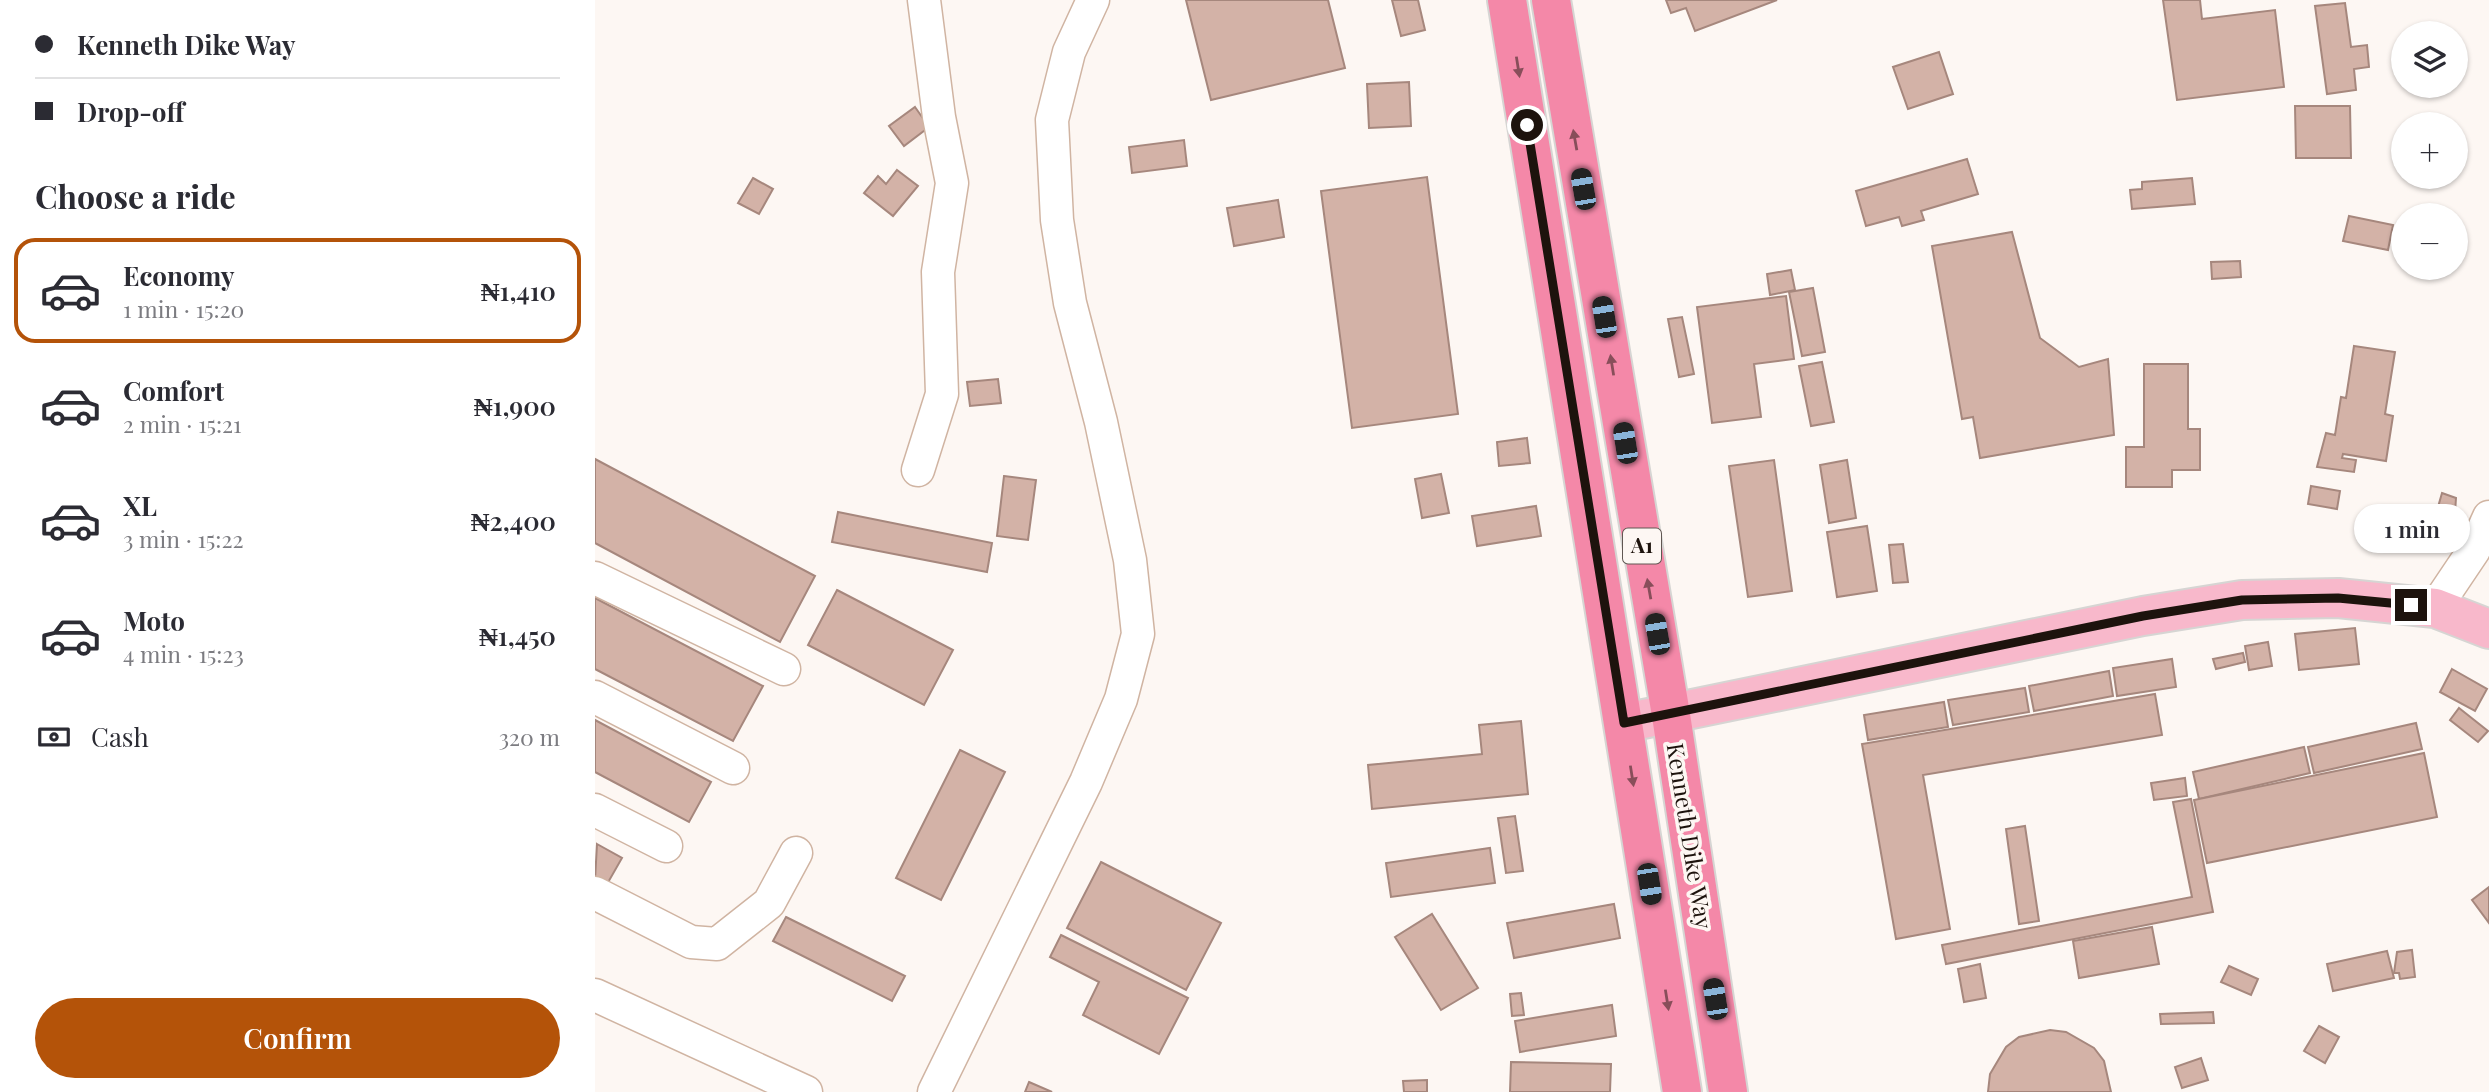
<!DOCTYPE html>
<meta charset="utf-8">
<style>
:root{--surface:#fff;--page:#f2f2f3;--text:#2b2b33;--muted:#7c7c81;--line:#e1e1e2;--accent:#b45309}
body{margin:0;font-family:"Playfair Display",serif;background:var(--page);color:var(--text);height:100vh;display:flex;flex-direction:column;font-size:26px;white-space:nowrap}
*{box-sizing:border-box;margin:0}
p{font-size:23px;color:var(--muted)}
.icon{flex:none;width:38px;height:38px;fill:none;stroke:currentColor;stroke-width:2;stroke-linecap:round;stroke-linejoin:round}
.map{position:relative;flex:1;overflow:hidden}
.side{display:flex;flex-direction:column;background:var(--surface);width:595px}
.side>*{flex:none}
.top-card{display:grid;align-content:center;height:154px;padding:0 35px;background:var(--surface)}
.tools{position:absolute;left:1796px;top:21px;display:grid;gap:14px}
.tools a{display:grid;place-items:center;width:77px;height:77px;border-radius:50%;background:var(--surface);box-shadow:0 2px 5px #0004;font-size:35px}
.end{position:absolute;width:32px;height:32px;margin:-16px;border:9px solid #1d130d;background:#fff;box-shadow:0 0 0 4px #fff}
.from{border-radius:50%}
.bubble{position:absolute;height:49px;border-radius:24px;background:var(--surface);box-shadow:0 2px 5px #0004;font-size:23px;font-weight:600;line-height:49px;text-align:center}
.car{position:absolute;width:21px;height:42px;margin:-21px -10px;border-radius:9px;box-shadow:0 0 5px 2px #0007;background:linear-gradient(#222 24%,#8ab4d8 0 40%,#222 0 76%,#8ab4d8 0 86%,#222 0)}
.top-card b{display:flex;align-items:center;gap:24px;height:66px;font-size:26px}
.top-card b+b{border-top:2px solid var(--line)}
.top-card i{width:18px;height:18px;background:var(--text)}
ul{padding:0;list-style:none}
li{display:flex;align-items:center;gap:21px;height:105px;margin:0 14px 10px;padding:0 21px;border:4px solid transparent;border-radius:21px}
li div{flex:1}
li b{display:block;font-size:26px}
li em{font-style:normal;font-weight:600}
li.on{border-color:var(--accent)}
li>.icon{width:63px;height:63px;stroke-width:1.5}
h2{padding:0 35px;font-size:32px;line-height:84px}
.pay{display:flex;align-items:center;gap:18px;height:77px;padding:0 35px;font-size:26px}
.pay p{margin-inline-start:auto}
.action{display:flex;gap:14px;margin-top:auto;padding:14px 35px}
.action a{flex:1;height:80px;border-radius:42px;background:var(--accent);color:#fff;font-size:28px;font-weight:600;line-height:80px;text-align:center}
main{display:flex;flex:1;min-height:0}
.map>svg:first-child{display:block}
</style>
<main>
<section class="side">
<div class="top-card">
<b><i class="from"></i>Kenneth Dike Way</b>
<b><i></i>Drop-off</b>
</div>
<h2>Choose a ride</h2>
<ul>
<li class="on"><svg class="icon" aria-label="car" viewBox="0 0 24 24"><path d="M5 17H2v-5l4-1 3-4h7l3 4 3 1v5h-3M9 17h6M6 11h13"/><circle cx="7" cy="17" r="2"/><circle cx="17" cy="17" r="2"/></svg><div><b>Economy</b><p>1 min · 15:20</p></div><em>₦1,410</em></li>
<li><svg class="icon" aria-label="car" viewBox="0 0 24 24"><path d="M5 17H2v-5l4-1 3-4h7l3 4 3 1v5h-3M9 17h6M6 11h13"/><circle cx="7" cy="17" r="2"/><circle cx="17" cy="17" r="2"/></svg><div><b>Comfort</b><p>2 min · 15:21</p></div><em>₦1,900</em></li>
<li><svg class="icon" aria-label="car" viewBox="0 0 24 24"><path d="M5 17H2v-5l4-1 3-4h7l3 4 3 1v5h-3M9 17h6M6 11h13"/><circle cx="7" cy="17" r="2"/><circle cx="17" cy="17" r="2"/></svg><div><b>XL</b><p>3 min · 15:22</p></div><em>₦2,400</em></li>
<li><svg class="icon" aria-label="car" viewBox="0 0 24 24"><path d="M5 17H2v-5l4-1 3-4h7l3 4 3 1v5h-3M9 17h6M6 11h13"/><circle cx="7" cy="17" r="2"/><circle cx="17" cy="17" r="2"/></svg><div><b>Moto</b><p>4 min · 15:23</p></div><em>₦1,450</em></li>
</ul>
<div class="pay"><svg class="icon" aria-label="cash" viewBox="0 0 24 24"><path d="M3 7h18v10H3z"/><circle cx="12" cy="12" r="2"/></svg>Cash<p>320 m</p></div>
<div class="action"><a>Confirm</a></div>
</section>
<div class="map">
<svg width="1894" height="1092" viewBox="0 0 1894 1092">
<rect width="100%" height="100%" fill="#fdf7f3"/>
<!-- building -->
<g fill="#d3b2a7" stroke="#a6877d" stroke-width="2">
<polygon points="591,0 733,0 750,68 616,100"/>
<polygon points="797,0 823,0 830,30 806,36"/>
<polygon points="1071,0 1182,0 1100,31 1091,8 1076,13"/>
<polygon points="1568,0 1605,0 1607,19 1680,10 1689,87 1582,100"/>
<polygon points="1750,3 1756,47 1772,45 1774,67 1759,69 1761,90 1732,94 1720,6"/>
<polygon points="1344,52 1358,94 1313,109 1298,67"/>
<polygon points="814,82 816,126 774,128 772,84"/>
<polygon points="1700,106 1755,106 1756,158 1701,158"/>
<polygon points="320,107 334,127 309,146 294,126"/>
<polygon points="589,140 592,166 537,173 534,147"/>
<polygon points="1372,159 1383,194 1326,211 1329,220 1307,226 1304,217 1271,226 1261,191"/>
<polygon points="302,170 323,186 298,216 269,193 283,176 291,184"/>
<polygon points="832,177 863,414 757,428 726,191"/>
<polygon points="158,178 178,189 164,214 143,203"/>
<polygon points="1597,178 1600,204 1537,209 1535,190 1547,189 1547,182"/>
<polygon points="683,200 689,237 639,246 632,208"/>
<polygon points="1754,216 1798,225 1793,250 1748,241"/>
<polygon points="1417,232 1445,338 1484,367 1513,359 1519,435 1385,458 1378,417 1367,419 1337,246"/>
<polygon points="1645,261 1646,277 1617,279 1616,262"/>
<polygon points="1196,270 1200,290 1175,295 1172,274"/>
<polygon points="1218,288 1230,352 1207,356 1194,292"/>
<polygon points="1191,296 1199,359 1159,364 1166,417 1117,423 1102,307"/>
<polygon points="1087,317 1099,374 1084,377 1073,319"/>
<polygon points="1759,346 1800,352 1790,414 1798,416 1791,461 1748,454 1747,458 1761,460 1759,472 1722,467 1731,433 1740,435 1746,397 1751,398"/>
<polygon points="1227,362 1239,422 1216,426 1204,366"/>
<polygon points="1549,364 1593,364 1593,429 1605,429 1605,470 1577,470 1577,487 1531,487 1531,447 1549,447"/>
<polygon points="403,379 406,403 375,406 372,382"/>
<polygon points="932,438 935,463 904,466 902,442"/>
<polygon points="0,459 220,576 185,642 0,543"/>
<polygon points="1179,460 1197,591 1153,597 1134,466"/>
<polygon points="1252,460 1261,518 1234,523 1225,465"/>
<polygon points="846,474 854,513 827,518 820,479"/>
<polygon points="409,476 441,480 433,540 402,536"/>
<polygon points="1716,486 1745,491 1742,509 1713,504"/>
<polygon points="1847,493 1861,498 1859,528 1839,521"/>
<polygon points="941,506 946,536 882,546 877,516"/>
<polygon points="243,512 397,543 392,572 237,542"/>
<polygon points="1272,526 1282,591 1242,597 1232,532"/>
<polygon points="1308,544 1313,582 1298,583 1294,545"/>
<polygon points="242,590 358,650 329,705 213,645"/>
<polygon points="0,598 168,686 138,741 0,669"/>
<polygon points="1760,628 1764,664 1704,670 1700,634"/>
<polygon points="1673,642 1677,666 1654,670 1650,646"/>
<polygon points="1648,653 1650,662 1621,669 1618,659"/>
<polygon points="1577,659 1581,687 1522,696 1518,668"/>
<polygon points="1857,669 1892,689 1880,711 1845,692"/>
<polygon points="1514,671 1518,696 1439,711 1434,686"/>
<polygon points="1430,688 1434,712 1358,725 1353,700"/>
<polygon points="1560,694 1567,735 1328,775 1355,929 1301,939 1267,744"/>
<polygon points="1349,702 1353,727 1273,740 1269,715"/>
<polygon points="1864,708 1893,731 1883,742 1855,720"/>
<polygon points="0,720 116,782 94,822 0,772"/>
<polygon points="926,721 933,794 777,809 773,765 887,754 884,725"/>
<polygon points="1821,723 1827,749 1719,773 1713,747"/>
<polygon points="1709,747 1715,773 1604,799 1598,772"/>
<polygon points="365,750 410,772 346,900 301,878"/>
<polygon points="1829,753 1842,817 1612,863 1599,800"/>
<polygon points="1590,778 1592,796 1559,800 1556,783"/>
<polygon points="1596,799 1618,912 1351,964 1347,945 1597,897 1578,802"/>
<polygon points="920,816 928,871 911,873 903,818"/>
<polygon points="1430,826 1444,921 1424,924 1411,829"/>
<polygon points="2,844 27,858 11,886 0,880"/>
<polygon points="895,848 900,883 796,897 791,863"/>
<polygon points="506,862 626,923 591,990 472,928"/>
<polygon points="1894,887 1894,923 1877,900"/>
<polygon points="1019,904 1025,938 919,958 912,923"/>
<polygon points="837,914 883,988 846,1010 800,937"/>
<polygon points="191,917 310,976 297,1001 178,941"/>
<polygon points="1557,927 1564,964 1484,978 1478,941"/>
<polygon points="466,935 593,998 564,1054 488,1015 504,982 455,957"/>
<polygon points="1817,950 1820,977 1805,979 1804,973 1799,973 1802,952"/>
<polygon points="1792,951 1799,978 1738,991 1732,964"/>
<polygon points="1385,964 1391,998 1369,1002 1363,969"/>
<polygon points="1634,966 1663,979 1656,995 1626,982"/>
<polygon points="926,993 929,1015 917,1016 915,994"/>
<polygon points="1017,1005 1021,1036 925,1052 920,1021"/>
<polygon points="1618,1012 1619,1023 1566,1024 1565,1014"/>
<polygon points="1724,1026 1744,1037 1730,1063 1709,1051"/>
<polygon points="1455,1030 1471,1032 1499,1048 1509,1061 1516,1092 1393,1092 1395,1074 1411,1047 1424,1037"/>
<polygon points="1606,1058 1613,1080 1587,1088 1580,1067"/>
<polygon points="916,1062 1016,1064 1015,1092 915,1092"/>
<polygon points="832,1080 832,1092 809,1092 808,1081"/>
<polygon points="434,1082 457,1092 430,1092"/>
</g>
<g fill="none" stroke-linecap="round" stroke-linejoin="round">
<!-- minor casing -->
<g stroke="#d0b4a2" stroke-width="35">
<g id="minor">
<polyline points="323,470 347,394 343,272 357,183 344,117 329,0"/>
<polyline points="0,578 189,669"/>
<polyline points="1840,608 1879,550 1894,517"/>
<polyline points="0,697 138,768"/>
<polyline points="0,810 71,846"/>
<polyline points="0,893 96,942 122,944 174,903 201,853"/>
<polyline points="0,995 211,1092"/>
<polyline points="339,1092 491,782 526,699 543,634 535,560 506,422 475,303 462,220 457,120 474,52 498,0"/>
</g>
</g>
<!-- major casing -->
<g stroke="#d6d5d3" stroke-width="42">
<polyline id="major" points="1029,723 1548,616 1647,600 1743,598 1840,608 1894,629"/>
</g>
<!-- highway casing -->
<g stroke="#d6d5d3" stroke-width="42">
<g id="highway">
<polyline points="912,0 1087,1092"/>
<polyline points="956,0 1076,715 1133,1092"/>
</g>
</g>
<!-- minor -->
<use href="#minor" stroke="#fff" stroke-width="32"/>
<!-- major -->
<use href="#major" stroke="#f8b8cb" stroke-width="38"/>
<!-- highway -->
<use href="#highway" stroke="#f488a8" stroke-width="38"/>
</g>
<!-- one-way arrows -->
<defs><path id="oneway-solid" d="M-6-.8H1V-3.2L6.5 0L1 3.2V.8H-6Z" transform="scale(1.75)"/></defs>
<g fill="#884e5a">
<use href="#oneway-solid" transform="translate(923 67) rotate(81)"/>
<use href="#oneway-solid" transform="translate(980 140) rotate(-100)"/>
<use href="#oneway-solid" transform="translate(1017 365) rotate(-99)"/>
<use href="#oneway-solid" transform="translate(1054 589) rotate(-100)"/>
<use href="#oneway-solid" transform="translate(1037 776) rotate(81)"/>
<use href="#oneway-solid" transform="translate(1072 1000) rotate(81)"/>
</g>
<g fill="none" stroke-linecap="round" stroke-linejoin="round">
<!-- route -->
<polyline stroke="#1d130d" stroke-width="9" points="932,125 1029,723 1548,616 1647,600 1743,598 1816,605"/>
</g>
<g text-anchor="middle" stroke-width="7" stroke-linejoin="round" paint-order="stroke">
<!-- shield labels -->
<rect fill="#fdf7f3" stroke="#605752" stroke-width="2" x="1028" y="528.5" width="38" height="35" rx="5"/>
<g font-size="21" font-weight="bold" fill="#1d130d">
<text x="1047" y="553">A1</text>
</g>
<!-- street labels -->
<g font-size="23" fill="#1d130d" stroke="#fdf7f3">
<text transform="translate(1094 836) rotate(81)" y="8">Kenneth Dike Way</text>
</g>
</g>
</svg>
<div class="tools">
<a><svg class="icon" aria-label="layers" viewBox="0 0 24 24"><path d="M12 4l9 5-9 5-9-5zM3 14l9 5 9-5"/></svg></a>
<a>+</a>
<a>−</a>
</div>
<i class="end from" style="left:932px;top:125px"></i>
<i class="end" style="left:1816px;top:605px"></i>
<div class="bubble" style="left:1759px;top:504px;width:116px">1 min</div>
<i class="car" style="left:988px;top:189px;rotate:350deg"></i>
<i class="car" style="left:1009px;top:317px;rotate:351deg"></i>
<i class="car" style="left:1030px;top:443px;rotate:351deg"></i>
<i class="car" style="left:1062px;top:634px;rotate:350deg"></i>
<i class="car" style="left:1054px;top:884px;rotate:171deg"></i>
<i class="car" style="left:1120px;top:999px;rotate:351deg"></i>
</div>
</main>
